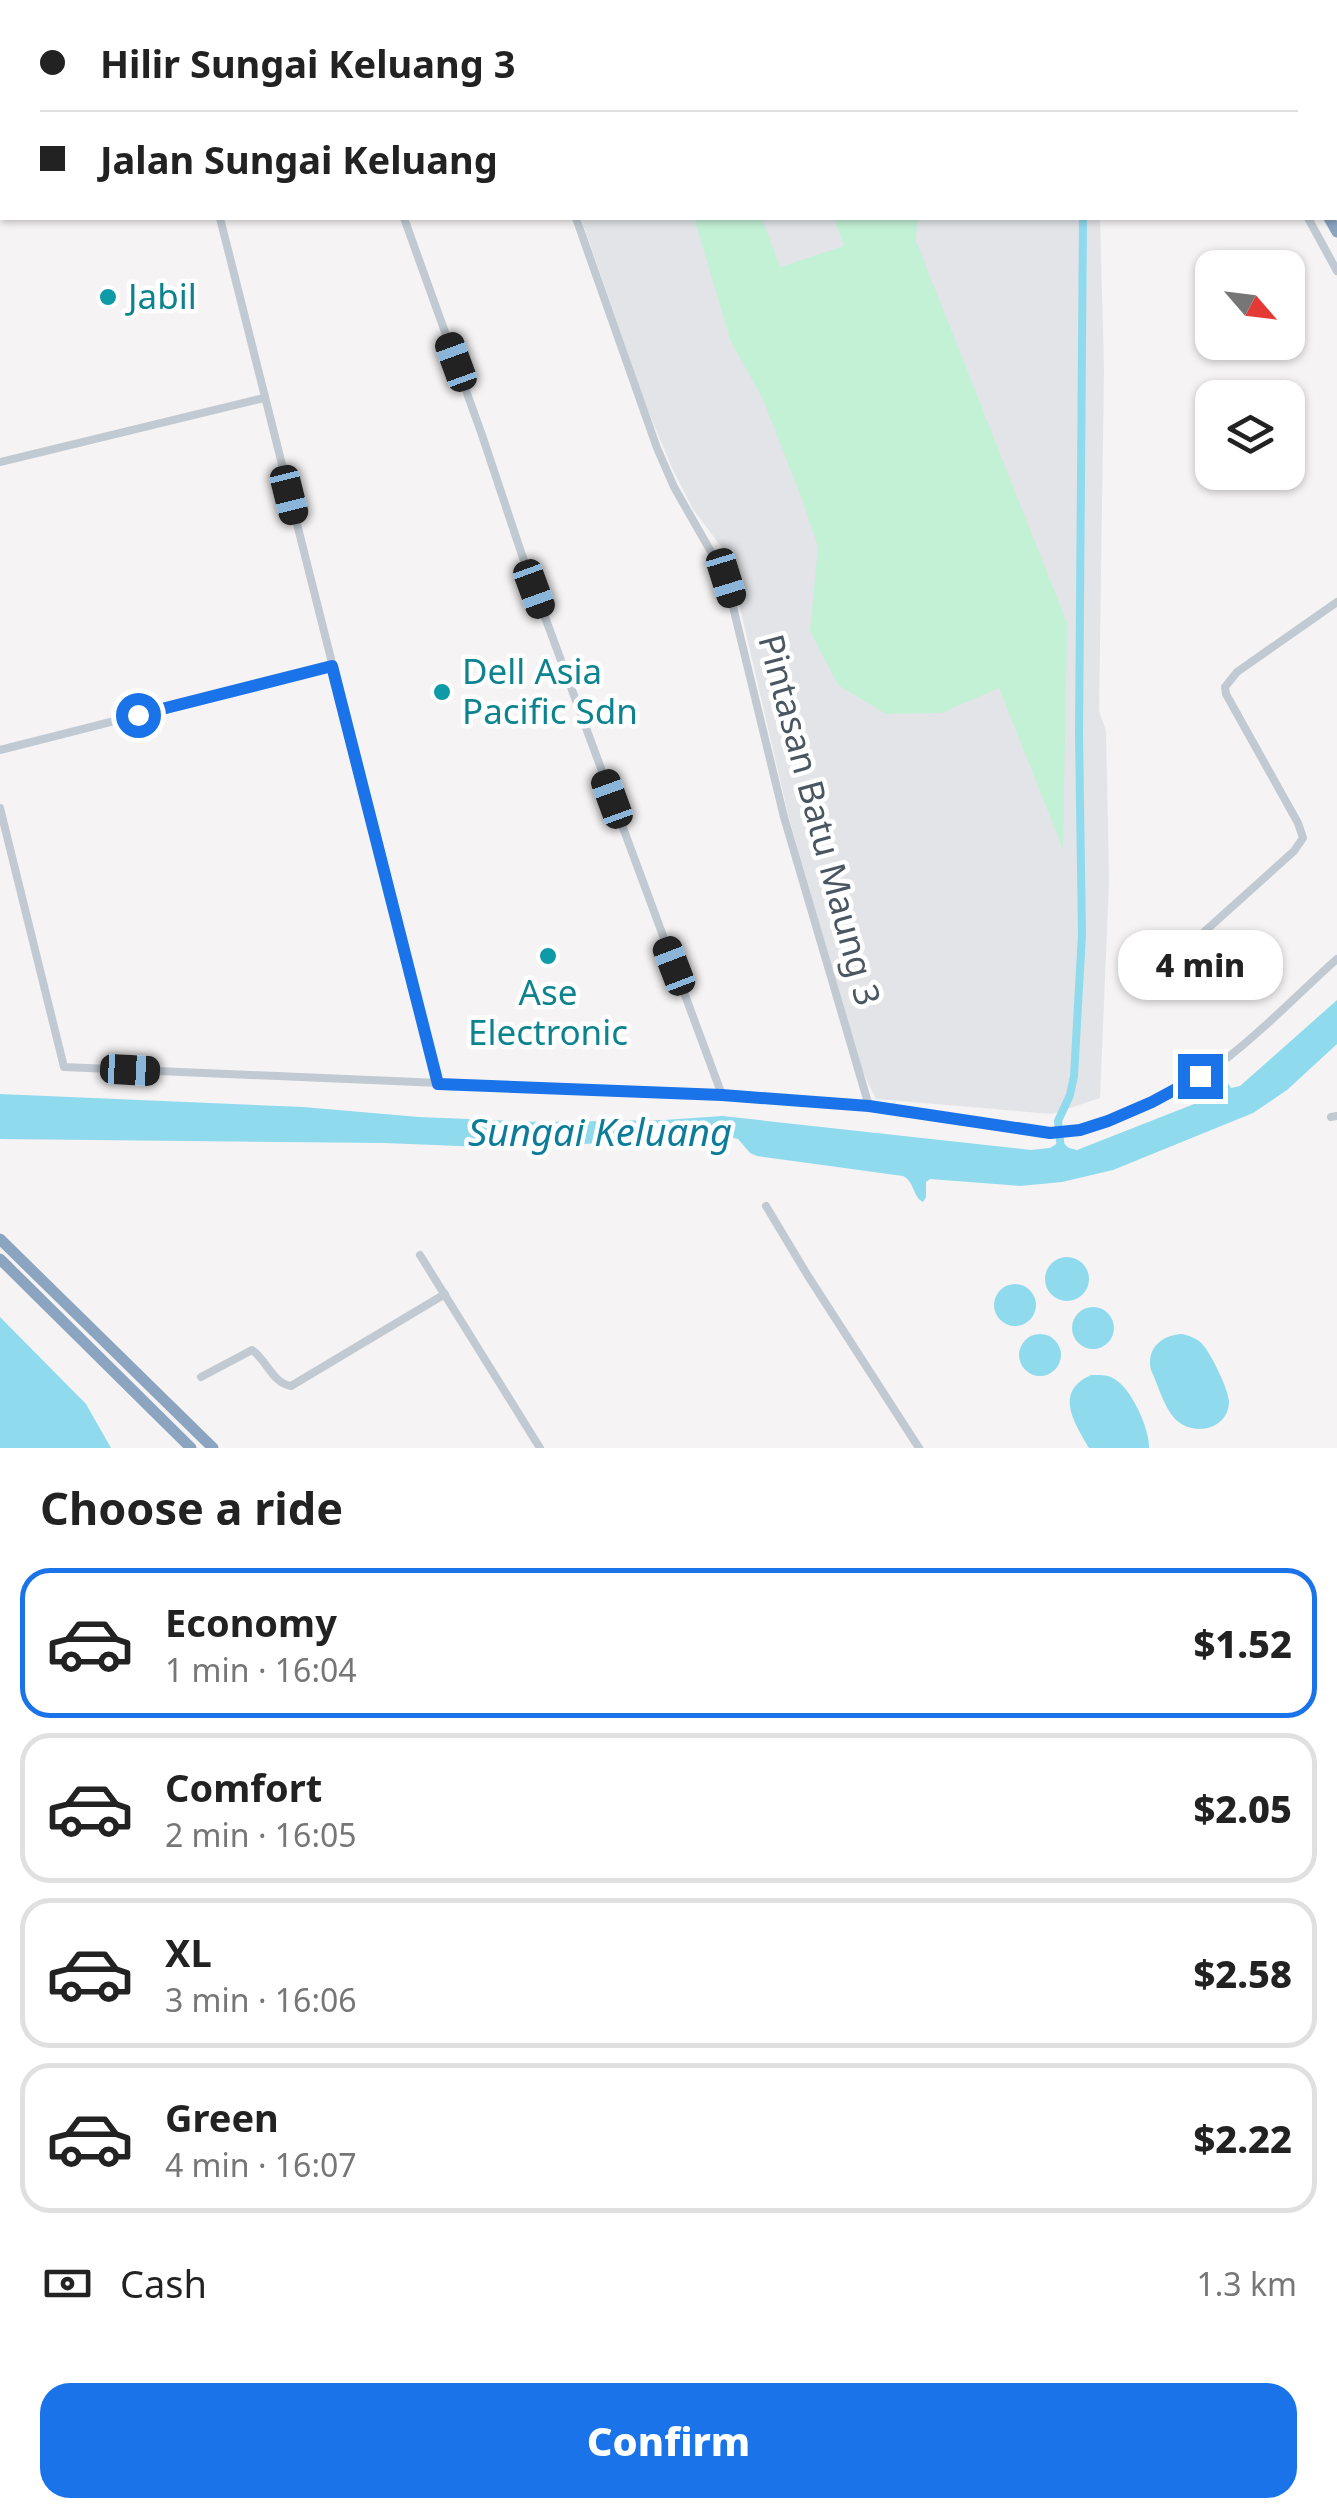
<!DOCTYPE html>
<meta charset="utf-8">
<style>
:root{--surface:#fff;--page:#f2f2f2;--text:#222;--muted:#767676;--line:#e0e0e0;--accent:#1a73e8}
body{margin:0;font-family:"Noto Sans",sans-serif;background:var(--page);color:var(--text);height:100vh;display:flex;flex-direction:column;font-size:38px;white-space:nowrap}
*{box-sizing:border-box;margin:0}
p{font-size:32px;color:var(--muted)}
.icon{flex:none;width:55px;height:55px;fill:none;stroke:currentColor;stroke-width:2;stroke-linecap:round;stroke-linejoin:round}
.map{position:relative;height:1448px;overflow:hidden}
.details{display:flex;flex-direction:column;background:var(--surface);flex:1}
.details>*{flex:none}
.guide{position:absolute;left:0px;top:0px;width:1338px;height:220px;box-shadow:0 2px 8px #0004;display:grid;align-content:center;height:220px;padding:0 40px;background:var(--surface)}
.needle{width:65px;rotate:118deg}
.controls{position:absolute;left:1195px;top:250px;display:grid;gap:20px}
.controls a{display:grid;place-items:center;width:110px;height:110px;border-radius:20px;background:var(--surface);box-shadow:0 2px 8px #0004;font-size:50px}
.end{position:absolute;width:45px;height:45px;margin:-22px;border:12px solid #1a73e8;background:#fff;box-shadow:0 0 0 5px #fff}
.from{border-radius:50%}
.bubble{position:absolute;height:70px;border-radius:30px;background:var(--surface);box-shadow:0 2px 8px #0004;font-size:32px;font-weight:800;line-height:70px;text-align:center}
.car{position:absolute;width:30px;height:60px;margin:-30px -15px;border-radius:12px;box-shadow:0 0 8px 2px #0007;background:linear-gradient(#222 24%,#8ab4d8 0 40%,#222 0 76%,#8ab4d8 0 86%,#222 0)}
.guide b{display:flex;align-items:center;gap:35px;height:95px;font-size:38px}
.guide b+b{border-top:2px solid var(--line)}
.guide i{width:25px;height:25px;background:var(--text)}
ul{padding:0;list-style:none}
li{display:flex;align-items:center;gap:30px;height:150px;margin:0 20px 15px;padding:0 20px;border:5px solid var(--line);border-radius:30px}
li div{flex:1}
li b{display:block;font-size:38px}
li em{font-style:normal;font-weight:800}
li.selected{border-color:var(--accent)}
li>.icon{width:90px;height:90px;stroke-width:1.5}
h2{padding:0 40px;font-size:45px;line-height:120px}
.pay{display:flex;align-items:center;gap:25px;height:110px;padding:0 40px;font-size:38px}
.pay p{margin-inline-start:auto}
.cta{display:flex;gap:20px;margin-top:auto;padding:20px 40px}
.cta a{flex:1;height:115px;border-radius:30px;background:var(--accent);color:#fff;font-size:40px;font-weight:800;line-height:115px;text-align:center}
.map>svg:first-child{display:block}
</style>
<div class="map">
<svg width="1337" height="1448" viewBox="0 0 1337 1448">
<rect width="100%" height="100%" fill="#f5f3f3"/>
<!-- airport -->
<polygon fill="#e2e4e7" points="581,218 1100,218 1104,369 1099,711 1106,731 1109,882 1100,1098 1052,1114 876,1099 860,1066 788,814 728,556 693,509 673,470 646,406"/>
<!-- green -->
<polygon fill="#c3f1d5" points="694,218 762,218 780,267 844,246 834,218 923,218 917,223 916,241 1067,623 1063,849 999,688 941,713 886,714 838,685 810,631 818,547 803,502 762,397 731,342"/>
<!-- water -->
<g fill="#90daee">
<path d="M1337,1000V1044L1287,1090L1253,1113L1113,1170L1062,1182L1020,1186L930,1179L926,1182V1197L923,1202C912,1196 915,1182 903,1176L757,1156L750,1153L738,1139L718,1134L700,1140H657L509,1148L384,1143L0,1139V1094L303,1107L419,1117L541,1122L664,1120L722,1116L1031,1150L1050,1148L1061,1141L1069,1148L1077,1150L1212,1097L1215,1093L1217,1077L1226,1080L1231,1088L1240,1086Z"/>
<circle cx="1067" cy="1279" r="22"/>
<circle cx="1015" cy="1305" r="21"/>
<circle cx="1093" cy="1328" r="21"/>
<polygon points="0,1317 86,1404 111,1448 0,1448"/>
<path d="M1182,1334C1190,1336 1197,1338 1203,1345C1211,1354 1229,1390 1229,1402C1228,1430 1193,1437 1175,1419C1164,1407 1158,1385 1151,1370C1146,1348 1162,1335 1182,1334Z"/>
<circle cx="1040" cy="1355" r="21"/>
<path d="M1091,1375C1100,1375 1108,1374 1116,1380C1132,1390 1150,1430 1149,1448H1089C1075,1423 1053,1392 1091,1375Z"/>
</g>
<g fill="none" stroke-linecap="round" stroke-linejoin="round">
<!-- canal -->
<g stroke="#90daee" stroke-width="8">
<polyline points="836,0 836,2"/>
<polyline points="1013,0 1014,2"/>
<polyline points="1061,1150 1058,1121 1070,1095 1074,1076 1082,935 1079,735 1083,218"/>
</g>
<!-- taxiway -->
<polyline stroke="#d5d6d8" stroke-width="20" points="938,0 939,2"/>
<!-- runway -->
<polyline stroke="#d5d6d8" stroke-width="50" points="721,0 722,2"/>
<!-- minor -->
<g stroke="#c1cad2" stroke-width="8">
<polyline points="167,0 167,2"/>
<polyline points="325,0 326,2"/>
<polyline points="500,0 501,2"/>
<polyline points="1189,0 1190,2"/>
<polyline points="1244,0 1245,2"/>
<polyline points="1335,96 1337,95"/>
<polyline points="220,218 438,1084"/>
<polyline points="404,218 482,435 522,555 722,1095"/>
<polyline points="576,218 657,448 674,487 726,578 784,817 869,1106"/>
<polyline points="1308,218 1337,271"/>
<polyline points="0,462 264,398"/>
<polyline points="0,750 332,666"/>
<path d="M0,808L64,1067L722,1095L869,1106L1050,1133C1102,1130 1186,1091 1227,1058C1265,1029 1301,991 1337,959"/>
<polyline points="1204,932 1294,851 1303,838 1298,823 1226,694 1225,687 1237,672 1337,602"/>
<polyline points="1331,1117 1337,1116"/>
<polyline points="766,1206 808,1276 919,1448"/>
<polyline points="420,1255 540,1448"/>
<path d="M201,1377L252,1350C267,1360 272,1383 291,1386L445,1294"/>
</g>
<!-- highway -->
<g stroke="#8ba5c1" stroke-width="11">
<polyline points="1207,0 1208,2"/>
<polyline points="1231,0 1232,2"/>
<polyline points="1335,193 1337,197"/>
<polyline points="1329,218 1337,232"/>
<polyline points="0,1239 213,1448"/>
<polyline points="0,1259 191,1448"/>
</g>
</g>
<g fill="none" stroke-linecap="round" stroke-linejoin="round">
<!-- route -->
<polyline stroke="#1a73e8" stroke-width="12" points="138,715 332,666 438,1084 722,1095 869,1106 1050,1133 1080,1130 1108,1121 1152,1102 1200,1076"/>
</g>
<!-- markers -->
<g fill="#0f9aa8" stroke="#fff" stroke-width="4">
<circle cx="108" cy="297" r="10"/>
<circle cx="442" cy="692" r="10"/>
<circle cx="548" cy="956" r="10"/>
</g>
<g text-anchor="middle" stroke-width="9" stroke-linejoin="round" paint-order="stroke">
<!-- culture labels -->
<g font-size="35" fill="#0d838f" stroke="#fff" text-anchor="start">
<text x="128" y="309">Jabil</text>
<text x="462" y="684">Dell Asia<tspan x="462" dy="40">Pacific Sdn</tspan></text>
<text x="548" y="1005" text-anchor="middle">Ase<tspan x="548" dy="40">Electronic</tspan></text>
</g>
<!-- street labels -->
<g font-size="35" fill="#4a5661" stroke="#fff">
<text transform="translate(819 820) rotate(75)" y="12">Pintasan Batu Maung 3</text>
</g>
<!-- water labels -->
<g font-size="38" font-style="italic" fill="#0c7c9b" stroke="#fff">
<text x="600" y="1146">Sungai Keluang</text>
</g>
</g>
</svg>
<div class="controls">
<a><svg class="needle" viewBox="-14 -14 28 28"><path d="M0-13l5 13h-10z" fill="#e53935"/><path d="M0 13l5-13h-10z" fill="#767676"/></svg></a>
<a><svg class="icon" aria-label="layers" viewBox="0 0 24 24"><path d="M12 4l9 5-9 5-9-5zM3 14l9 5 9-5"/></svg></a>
</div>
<i class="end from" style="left:138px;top:715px"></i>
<i class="end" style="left:1200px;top:1076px"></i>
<div class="bubble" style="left:1118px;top:930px;width:165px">4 min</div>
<i class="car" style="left:456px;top:362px;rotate:340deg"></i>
<i class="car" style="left:289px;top:495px;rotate:166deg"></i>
<i class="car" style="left:726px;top:578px;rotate:163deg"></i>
<i class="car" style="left:534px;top:589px;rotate:160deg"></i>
<i class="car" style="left:612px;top:799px;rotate:340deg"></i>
<i class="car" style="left:674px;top:966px;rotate:339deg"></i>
<i class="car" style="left:130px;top:1070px;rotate:93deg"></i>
<div class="guide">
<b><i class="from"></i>Hilir Sungai Keluang 3</b>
<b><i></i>Jalan Sungai Keluang</b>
</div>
</div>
<section class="details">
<h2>Choose a ride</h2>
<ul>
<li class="selected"><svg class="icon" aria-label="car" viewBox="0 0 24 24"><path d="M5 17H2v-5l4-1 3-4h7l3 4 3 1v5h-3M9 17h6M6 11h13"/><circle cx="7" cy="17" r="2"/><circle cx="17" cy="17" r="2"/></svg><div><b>Economy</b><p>1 min · 16:04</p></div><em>$1.52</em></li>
<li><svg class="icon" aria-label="car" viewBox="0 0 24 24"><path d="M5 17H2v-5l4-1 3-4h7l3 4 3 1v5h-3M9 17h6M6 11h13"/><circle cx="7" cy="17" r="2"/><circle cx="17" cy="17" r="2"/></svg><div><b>Comfort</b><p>2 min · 16:05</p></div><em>$2.05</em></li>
<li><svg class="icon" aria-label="car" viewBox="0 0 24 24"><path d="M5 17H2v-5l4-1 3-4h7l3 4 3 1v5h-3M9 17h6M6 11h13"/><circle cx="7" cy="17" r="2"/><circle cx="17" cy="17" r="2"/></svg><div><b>XL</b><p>3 min · 16:06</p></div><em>$2.58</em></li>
<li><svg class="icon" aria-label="car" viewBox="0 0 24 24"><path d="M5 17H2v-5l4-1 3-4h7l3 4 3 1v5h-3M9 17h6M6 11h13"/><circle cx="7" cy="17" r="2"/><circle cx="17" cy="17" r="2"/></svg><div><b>Green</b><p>4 min · 16:07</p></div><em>$2.22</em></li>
</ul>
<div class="pay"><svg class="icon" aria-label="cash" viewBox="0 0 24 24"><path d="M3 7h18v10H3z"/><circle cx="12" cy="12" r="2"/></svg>Cash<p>1.3 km</p></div>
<div class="cta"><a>Confirm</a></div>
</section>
